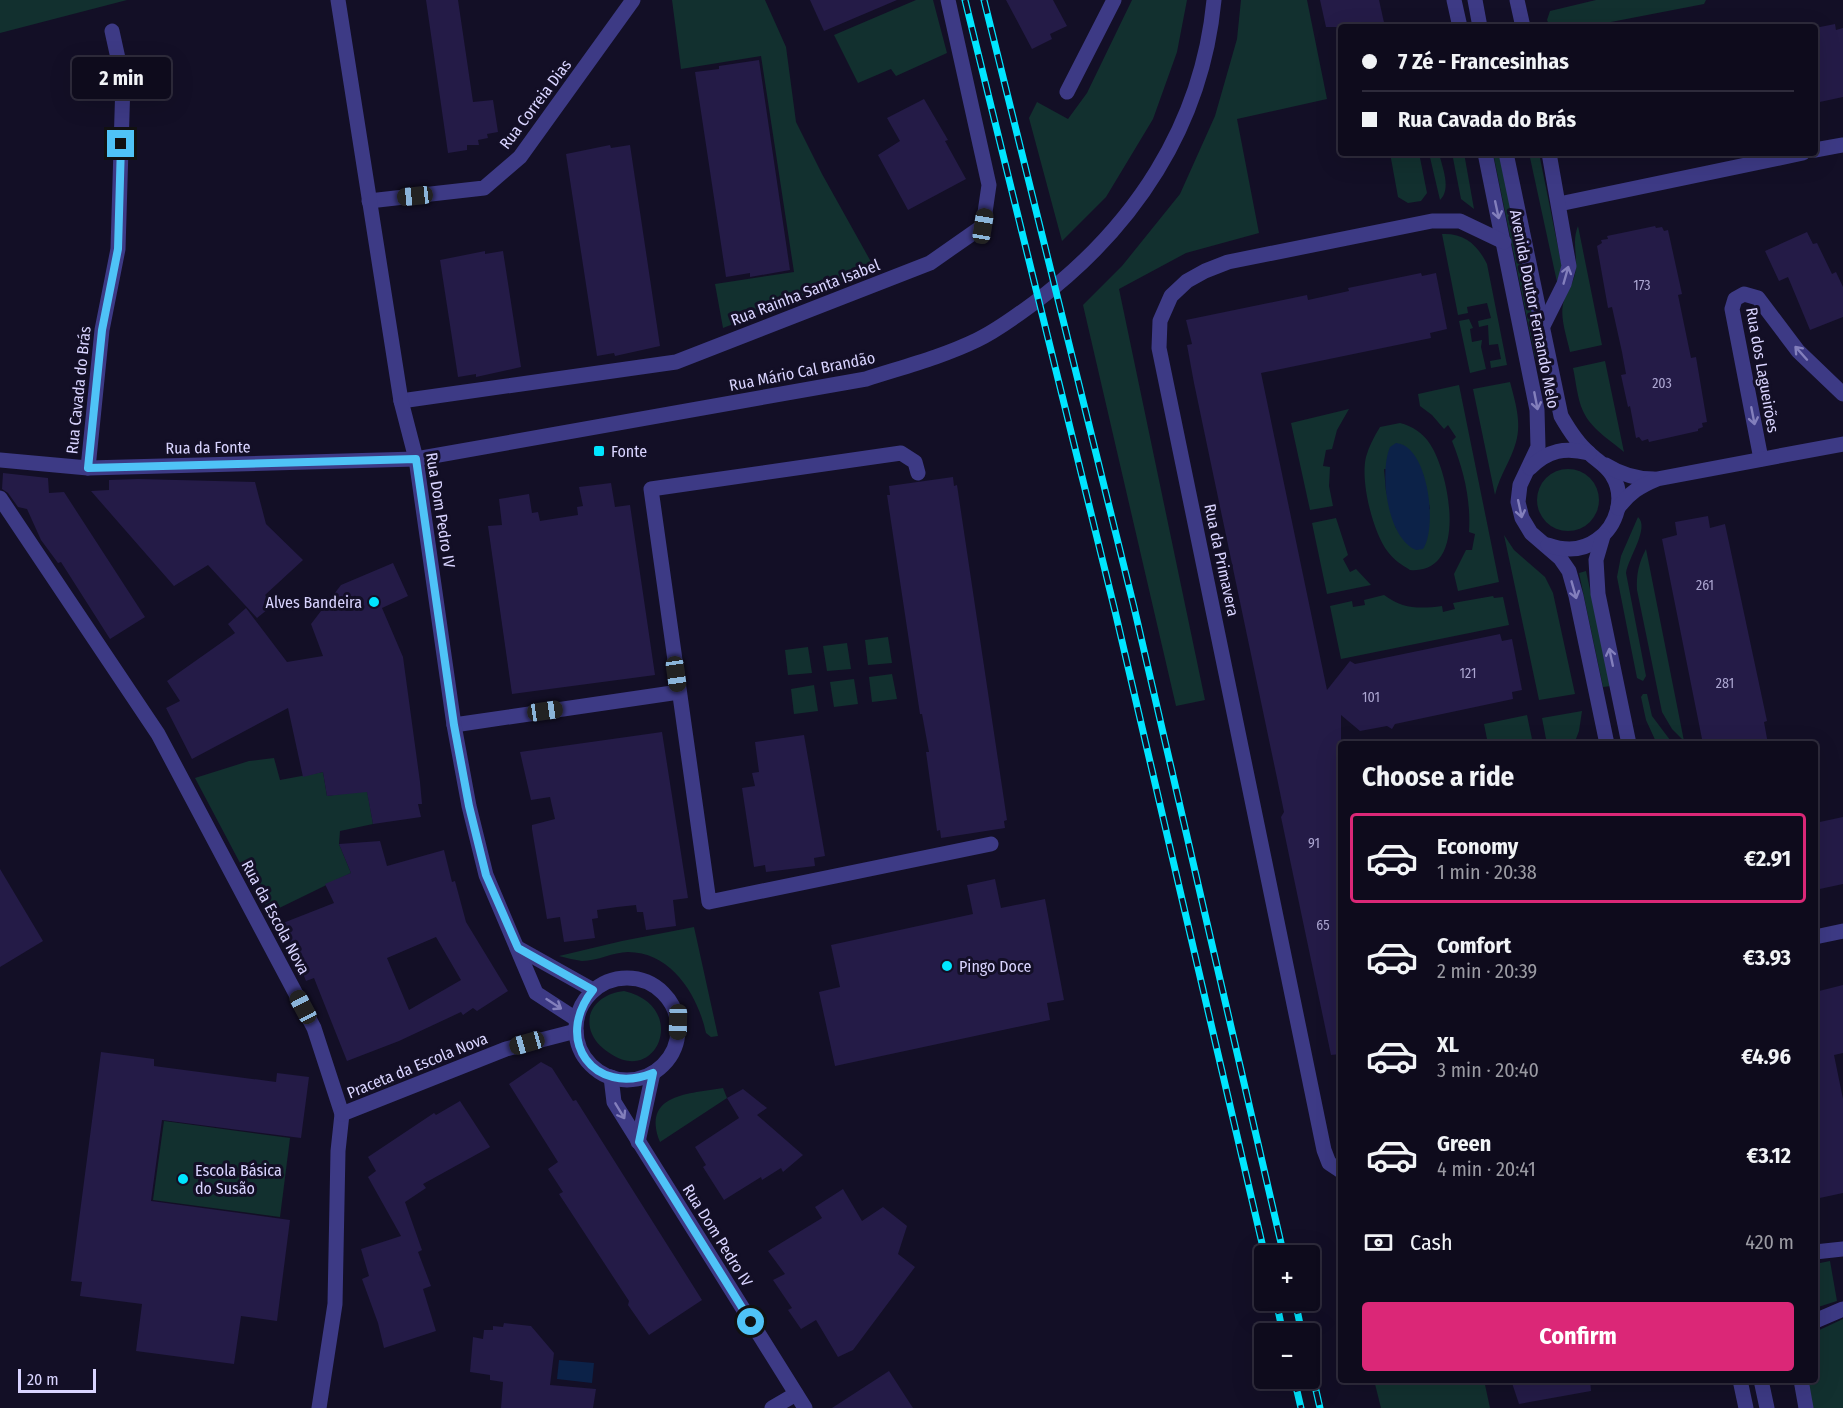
<!DOCTYPE html>
<meta charset="utf-8">
<style>
:root{--surface:#0e0b1c;--page:#171425;--text:#f1f3f6;--muted:#9b9ba3;--line:#2e2b3b;--accent:#db2777}
body{margin:0;font-family:"Fira Sans Condensed",sans-serif;background:var(--page);color:var(--text);height:100vh;display:flex;flex-direction:column;font-size:22px;white-space:nowrap}
*{box-sizing:border-box;margin:0}
p{font-size:20px;color:var(--muted)}
.icon{flex:none;width:33px;height:33px;fill:none;stroke:currentColor;stroke-width:2;stroke-linecap:round;stroke-linejoin:round}
.map{position:relative;flex:1;overflow:hidden}
.drawer{position:absolute;left:1338px;top:741px;width:480px;height:642px;display:flex;flex-direction:column;background:var(--surface);border-radius:6px;box-shadow:0 6px 24px #0002,0 0 0 2px var(--line)}
.drawer>*{flex:none}
.banner{position:absolute;left:1338px;top:24px;width:480px;height:132px;border-radius:6px;box-shadow:0 6px 24px #0002,0 0 0 2px var(--line);display:grid;align-content:center;height:132px;padding:0 24px;background:var(--surface)}
.controls{position:absolute;left:1254px;top:1245px;display:grid;gap:12px}
.controls a{display:grid;place-items:center;width:66px;height:66px;border-radius:6px;background:var(--surface);box-shadow:0 6px 24px #0002,0 0 0 2px var(--line);font-size:30px}
.scale{position:absolute;left:18px;bottom:15px;width:78px;box-sizing:border-box;padding-left:6px;border:3px solid #d9d4ff;border-top:0;font-size:16px;line-height:21px;white-space:nowrap;color:#d9d4ff;-webkit-text-stroke:4px #130f26;paint-order:stroke}
.end{position:absolute;width:27px;height:27px;margin:-14px;border:8px solid #4fc3f7;background:#111;box-shadow:0 0 0 3px #111}
.from{border-radius:50%}
.bubble{position:absolute;height:42px;border-radius:6px;background:var(--surface);box-shadow:0 6px 24px #0002,0 0 0 2px var(--line);font-size:20px;font-weight:700;line-height:42px;text-align:center}
.car{position:absolute;width:18px;height:36px;margin:-18px -9px;border-radius:8px;box-shadow:0 0 4px 2px #0007;background:linear-gradient(#222 24%,#8ab4d8 0 40%,#222 0 76%,#8ab4d8 0 86%,#222 0)}
.banner b{display:flex;align-items:center;gap:21px;height:57px;font-size:22px}
.banner b+b{border-top:2px solid var(--line)}
.banner i{width:15px;height:15px;background:var(--text)}
ul{padding:0;list-style:none}
li{display:flex;align-items:center;gap:18px;height:90px;margin:0 12px 9px;padding:0 12px;border:3px solid transparent;border-radius:6px}
li div{flex:1}
li b{display:block;font-size:22px}
li em{font-style:normal;font-weight:700}
li.active{border-color:var(--accent)}
li>.icon{width:54px;height:54px;stroke-width:1.5}
h2{padding:0 24px;font-size:27px;line-height:72px}
.pay{display:flex;align-items:center;gap:15px;height:66px;padding:0 24px;font-size:22px}
.pay p{margin-inline-start:auto}
.primary-button{display:flex;gap:12px;margin-top:auto;padding:12px 24px}
.primary-button a{flex:1;height:69px;border-radius:6px;background:var(--accent);color:#fff;font-size:24px;font-weight:700;line-height:69px;text-align:center}
.map>svg:first-child{display:block}
</style>
<div class="map">
<svg width="1843" height="1408" viewBox="0 0 1843 1408">
<rect width="100%" height="100%" fill="#130f26"/>
<!-- green -->
<g fill="#12302f" fill-rule="evenodd">
<polygon points="0,0 127,0 0,33"/>
<polygon points="672,0 765,0 786,47 796,122 822,174 875,269 723,328 715,284 794,272 761,56 681,69"/>
<polygon points="916,0 933,0 947,53 896,76 891,69 858,83 834,35"/>
<polygon points="1132,0 1187,0 1177,52 1153,119 1106,197 1062,241 1029,118 1037,102 1068,119 1087,93"/>
<polygon points="1241,0 1307,0 1327,99 1237,119 1259,233 1186,253 1119,289 1205,700 1176,706 1083,305 1122,266 1180,194 1215,116 1237,39"/>
<polygon points="1596,0 1706,0 1704,4 1585,27 1550,27 1547,20 1550,11"/>
<polygon points="1390,153 1419,153 1427,193 1421,201 1408,203 1398,197"/>
<path d="M1429,153H1439C1442,167 1452,189 1440,200Z"/>
<polygon points="1452,153 1464,153 1474,209 1461,199"/>
<polygon points="1493,153 1500,153 1541,355 1535,358"/>
<polygon points="1529,153 1539,153 1562,267 1557,282"/>
<path d="M1578,226L1602,345L1570,352C1567,337 1560,319 1563,304C1566,292 1575,282 1576,268C1577,253 1572,241 1578,226Z"/>
<path d="M1442,234C1464,233 1477,244 1487,264L1507,365L1491,368L1490,361L1501,359L1498,344L1489,345L1488,325L1479,327L1478,321L1491,318L1487,303L1467,307L1468,313L1458,315Z"/>
<polygon points="1469,319 1473,328 1470,329 1472,342 1482,340 1481,347 1486,369 1470,373 1459,321"/>
<path d="M1605,361L1624,452C1610,440 1591,429 1583,411C1577,398 1576,381 1573,368Z"/>
<path d="M1510,382C1515,401 1522,423 1516,442C1511,461 1500,474 1495,495L1473,389Z"/>
<path d="M1459,385L1499,582L1458,591L1454,574L1466,550H1472L1475,534L1469,532C1471,500 1464,471 1452,441L1456,437L1448,425L1444,429L1432,415L1420,406L1418,394Z"/>
<polygon points="1349,409 1337,430 1332,449 1326,450 1323,466 1330,467 1329,486 1333,506 1310,510 1291,423"/>
<path d="M1400,423C1412,426 1423,433 1430,444C1450,474 1469,575 1410,570C1402,565 1394,560 1388,552C1373,533 1360,481 1366,457C1369,446 1374,437 1380,427ZM1384,469L1423,474L1430,509L1396,528L1386,491Z"/>
<circle cx="1568" cy="500" r="31"/>
<path d="M1638,517C1650,528 1628,558 1626,573L1646,676L1643,681L1637,678L1617,577L1621,556Z"/>
<polygon points="1336,518 1348,555 1343,559 1350,572 1356,569 1371,585 1327,594 1312,523"/>
<polygon points="1504,535 1514,550 1545,577 1553,593 1575,694 1539,700"/>
<path d="M1646,549L1684,741L1672,729L1662,712L1637,590C1636,575 1639,562 1646,549Z"/>
<polygon points="1586,571 1611,686 1603,687 1579,573"/>
<path d="M1384,595C1403,609 1419,609 1442,606L1443,612L1455,609L1453,603L1493,596L1494,598L1503,597L1509,625L1341,659L1330,606L1352,601L1353,607L1365,605L1364,600Z"/>
<polygon points="888,637 892,663 868,665 865,640"/>
<polygon points="847,643 851,669 827,671 823,646"/>
<polygon points="808,647 812,673 788,675 785,650"/>
<polygon points="892,674 897,699 872,702 869,677"/>
<polygon points="854,679 858,704 834,707 830,682"/>
<polygon points="814,685 818,711 794,714 791,689"/>
<polygon points="1643,694 1647,694 1652,716 1673,744 1657,744 1646,720 1641,697"/>
<polygon points="1582,711 1579,731 1574,744 1547,744 1542,718"/>
<polygon points="1527,715 1533,744 1488,744 1484,724"/>
<polygon points="274,758 280,780 323,772 327,796 367,790 373,824 340,831 339,844 351,873 267,914 195,778 249,761"/>
<path d="M694,927L718,1036L711,1037L706,1033C698,996 672,952 628,952C613,952 598,961 582,961C575,960 567,958 559,956L622,941Z"/>
<path d="M624,991C689,1006 658,1085 611,1054C603,1049 596,1043 592,1034C582,1010 602,993 624,991Z"/>
<path d="M723,1088L727,1098L660,1142C641,1093 690,1094 723,1088Z"/>
<polygon points="164,1121 290,1138 280,1217 153,1200"/>
<polygon points="1830,1261 1837,1301 1815,1308 1815,1264"/>
<polygon points="1843,1319 1843,1408 1813,1408 1807,1380 1815,1380 1815,1332"/>
<polygon points="1374,1380 1484,1380 1490,1408 1381,1408"/>
</g>
<!-- water -->
<g fill="#0c2248">
<path d="M1396,443C1428,445 1438,527 1423,549L1416,550C1387,538 1379,473 1390,447Z"/>
<polygon points="559,1360 594,1363 592,1383 557,1379"/>
</g>
<!-- building -->
<g fill="#241b47" fill-rule="evenodd">
<polygon points="426,0 458,0 473,102 493,100 498,132 487,134 488,138 478,140 479,145 467,145 467,150 448,153"/>
<polygon points="810,0 897,0 824,31"/>
<polygon points="1006,0 1053,0 1067,26 1050,34 1052,39 1032,49"/>
<polygon points="1320,0 1379,0 1385,27 1326,27"/>
<polygon points="1835,24 1836,30 1843,28 1843,97 1815,103 1815,28"/>
<polygon points="759,60 790,270 750,277 750,273 726,277 695,72 719,69 719,66"/>
<polygon points="924,99 948,140 945,141 966,179 908,210 878,155 900,141 887,118"/>
<polygon points="610,145 611,148 630,145 660,346 615,356 614,353 597,356 566,154"/>
<polygon points="1655,226 1656,228 1662,227 1664,231 1668,230 1682,294 1678,295 1691,358 1696,357 1707,422 1702,423 1703,427 1698,429 1698,431 1649,442 1648,439 1642,441 1639,437 1636,438 1630,406 1628,407 1621,375 1626,374 1622,352 1612,307 1608,308 1597,246 1602,243 1601,240 1608,239 1607,236"/>
<polygon points="1807,232 1813,244 1817,243 1832,274 1836,272 1843,287 1843,317 1810,330 1788,277 1779,281 1765,251"/>
<polygon points="485,251 485,254 503,251 521,367 476,377 476,374 458,377 440,260"/>
<polygon points="1421,273 1422,276 1436,273 1447,329 1430,333 1431,338 1261,373 1327,690 1350,661 1355,664 1500,634 1502,641 1512,639 1522,690 1512,692 1513,699 1395,724 1392,729 1387,726 1360,731 1341,715 1341,1054 1331,1055 1281,817 1284,812 1277,778 1194,383 1187,345 1192,344 1186,320 1307,295 1308,300 1349,291 1348,288"/>
<polygon points="3,473 48,478 49,493 64,492 145,617 110,639 61,562 58,563 41,540 27,509 18,507 8,493 2,489"/>
<polygon points="953,477 954,486 957,485 1007,820 1004,821 1005,828 941,838 940,830 937,831 926,752 929,752 922,714 920,714 887,495 890,495 889,486"/>
<polygon points="138,479 255,482 266,524 303,560 265,595 273,605 257,618 208,565 174,586 91,491 109,490 109,480"/>
<polygon points="611,483 615,507 630,505 655,675 512,694 488,526 502,525 499,499 529,494 532,513 538,512 540,521 578,515 577,507 583,506 579,487"/>
<polygon points="1708,516 1710,528 1725,524 1767,721 1764,722 1768,744 1703,744 1662,539 1677,535 1675,522"/>
<polygon points="393,563 408,596 382,608 403,657 420,782 422,804 418,804 421,817 373,824 367,792 327,796 323,772 303,777 288,708 192,759 166,708 180,701 167,681 235,633 228,624 246,608 287,662 323,656 311,624 341,585"/>
<polygon points="662,732 688,898 673,900 676,926 646,930 643,912 637,912 636,905 617,907 597,910 598,918 592,919 595,938 564,942 560,917 547,919 532,829 532,825 555,819 550,797 531,800 520,752"/>
<polygon points="804,735 825,856 814,858 815,866 766,872 765,865 754,867 742,788 755,786 752,773 759,772 755,742"/>
<polygon points="1843,817 1843,884 1815,890 1815,823"/>
<path d="M380,841L387,866L444,850L452,882L455,881L466,922L508,991L477,1011L473,1008L463,1015L461,1012L399,1041L347,1061L314,978L306,981L283,923L334,903L325,884L351,873L339,844ZM436,937L461,980L409,1010L387,958Z"/>
<polygon points="0,869 43,941 0,967"/>
<polygon points="995,879 1001,908 1045,899 1064,1000 1047,1003 1050,1020 835,1066 819,992 840,987 831,945 973,914 967,885"/>
<polygon points="1843,985 1843,1053 1834,1055 1843,1099 1843,1193 1815,1199 1815,992"/>
<polygon points="101,1052 154,1059 154,1066 276,1082 277,1073 309,1077 301,1138 162,1120 151,1201 290,1220 277,1321 241,1316 234,1364 136,1351 142,1304 80,1296 82,1282 71,1281"/>
<polygon points="541,1062 552,1068 573,1101 576,1100 702,1300 649,1335 628,1305 629,1301 559,1194 563,1192 548,1169 558,1162 509,1084"/>
<polygon points="743,1089 767,1108 757,1115 803,1155 783,1172 781,1168 762,1180 761,1177 724,1200 703,1167 706,1165 695,1147 739,1118 727,1098"/>
<polygon points="460,1101 490,1147 423,1184 426,1188 405,1202 422,1250 418,1252 431,1286 423,1289 436,1331 384,1348 378,1323 362,1279 369,1276 361,1249 401,1236 368,1177 376,1171 368,1157 434,1113 436,1115"/>
<polygon points="843,1189 862,1221 883,1207 907,1226 898,1254 915,1267 853,1350 838,1357 816,1320 801,1329 788,1310 792,1308 773,1280 785,1274 768,1251 822,1218 815,1207"/>
<polygon points="504,1323 531,1326 554,1353 550,1385 596,1389 593,1408 501,1408 503,1382 490,1380 490,1375 470,1372 473,1337 483,1339 484,1330 493,1330 493,1326 503,1327"/>
<polygon points="889,1371 913,1408 832,1408"/>
<polygon points="1511,1380 1590,1380 1591,1391 1519,1404"/>
</g>
<g fill="none" stroke-linecap="round" stroke-linejoin="round">
<!-- minor -->
<g stroke="#3d3a85" stroke-width="15">
<polyline points="1454,0 1460,27"/>
<polyline points="1475,0 1480,27"/>
<polyline points="1517,0 1523,27"/>
<polyline points="1067,92 1114,0"/>
<polyline points="1815,150 1843,145"/>
<polyline points="1485,153 1537,410 1538,447 1520,485 1518,502 1522,518 1531,533 1560,558 1569,571 1576,596 1607,744"/>
<path d="M1506,153L1561,416C1569,430 1577,443 1589,453C1597,461 1606,465 1612,475C1626,497 1617,526 1597,540C1582,551 1565,551 1548,545"/>
<polyline points="369,201 484,188 520,157 633,0"/>
<polyline points="1559,204 1803,153"/>
<polyline points="1542,328 1564,284 1569,266 1549,153"/>
<polyline points="401,401 676,362 930,263 983,226 989,185 948,0"/>
<polyline points="1761,459 1732,309 1735,299 1744,294 1758,298 1798,351 1843,394"/>
<polyline points="0,460 88,468 416,459"/>
<path d="M1606,465C1622,475 1636,479 1654,479"/>
<polyline points="88,468 102,330 118,249 123,81 112,31"/>
<path d="M1530,468C1548,450 1565,447 1589,453"/>
<polyline points="918,473 915,462 901,453 651,489 709,902 991,844"/>
<polyline points="0,498 158,734 314,1028 342,1114 338,1151 335,1304 319,1408"/>
<path d="M1618,508C1629,493 1640,486 1657,479L1843,444"/>
<polyline points="1603,536 1596,560 1598,594 1629,744"/>
<polyline points="454,725 679,692"/>
<polyline points="1815,937 1843,931"/>
<polyline points="342,1114 506,1049 576,1031"/>
<polyline points="1341,1171 1329,1163 1324,1150 1159,348 1160,321 1171,296 1187,281 1205,271 1228,262 1432,221 1460,221 1504,242"/>
<polyline points="1815,1252 1843,1249"/>
<polyline points="1815,1321 1843,1309"/>
<polyline points="1740,1380 1746,1408"/>
<polyline points="1761,1380 1767,1408"/>
<polyline points="1801,1380 1806,1408"/>
<polyline points="772,1408 796,1394"/>
</g>
<!-- tertiary -->
<g stroke="#3d3a85" stroke-width="15">
<polyline points="338,0 401,401 416,459 454,725 469,806 486,875 536,993 576,1019"/>
<path d="M416,459L866,379C903,367 942,357 977,340C998,330 1016,316 1034,303C1134,228 1202,126 1214,0"/>
<polyline points="518,948 593,990"/>
<circle cx="627" cy="1029" r="51"/>
<polyline points="611,1077 614,1102 805,1408"/>
<polyline points="638,1142 653,1073"/>
</g>
<!-- rail casing -->
<g stroke="#00e5ff" stroke-width="7">
<g id="rail">
<polyline points="965,0 1115,611 1265,1256"/>
<polyline points="984,0 1134,607 1284,1256"/>
<polyline points="1276,1300 1283,1334"/>
<polyline points="1295,1300 1302,1334"/>
<polyline points="1310,1364 1320,1408"/>
<polyline points="1294,1378 1301,1408"/>
</g>
</g>
<!-- rail -->
<use href="#rail" stroke="#130f26" stroke-width="4.5" stroke-dasharray="14" stroke-linecap="butt"/>
</g>
<!-- one-way arrows -->
<defs><path id="oneway-shaft" d="M-6 0H5M1.5-3L5.5 0L1.5 3" fill="none" stroke-width="1.6" stroke-linecap="round" stroke-linejoin="round" transform="scale(1.5)"/></defs>
<g stroke="#837fbc">
<use href="#oneway-shaft" transform="translate(1497 210) rotate(78)"/>
<use href="#oneway-shaft" transform="translate(1566 275) rotate(-74)"/>
<use href="#oneway-shaft" transform="translate(1801 353) rotate(-132)"/>
<use href="#oneway-shaft" transform="translate(1536 401) rotate(79)"/>
<use href="#oneway-shaft" transform="translate(1753 416) rotate(79)"/>
<use href="#oneway-shaft" transform="translate(1520 509) rotate(78)"/>
<use href="#oneway-shaft" transform="translate(1574 590) rotate(74)"/>
<use href="#oneway-shaft" transform="translate(1611 657) rotate(-102)"/>
<use href="#oneway-shaft" transform="translate(554 1004) rotate(33)"/>
<use href="#oneway-shaft" transform="translate(620 1111) rotate(59)"/>
</g>
<g fill="none" stroke-linecap="round" stroke-linejoin="round">
<!-- route -->
<path stroke="#4fc3f7" stroke-width="8" d="M121,144L118,249L102,330L88,468L416,459L454,725L469,806L486,875L518,948L593,990C553,1040 594,1097 653,1073L639,1142L751,1322"/>
</g>
<!-- markers -->
<g fill="#00e5ff" stroke="#130f26" stroke-width="2">
<rect x="593" y="445" width="12" height="12" rx="3"/>
<circle cx="374" cy="602" r="6"/>
<circle cx="947" cy="966" r="6"/>
<circle cx="183" cy="1179" r="6"/>
</g>
<g text-anchor="middle" stroke-width="6" stroke-linejoin="round" paint-order="stroke">
<!-- number labels -->
<g font-size="14" fill="#aca6d1">
<text x="1642" y="290">173</text>
<text x="1662" y="388">203</text>
<text x="1705" y="590">261</text>
<text x="1468" y="678">121</text>
<text x="1725" y="688">281</text>
<text x="1371" y="702">101</text>
<text x="1314" y="848">91</text>
<text x="1323" y="930">65</text>
</g>
<!-- street labels -->
<g font-size="16" fill="#d9d4ff" stroke="#130f26">
<text transform="translate(535 104) rotate(-53)" y="6">Rua Correia Dias</text>
<text transform="translate(805 292) rotate(-21)" y="6">Rua Rainha Santa Isabel</text>
<text transform="translate(1535 309) rotate(79)" y="6">Avenida Doutor Fernando Melo</text>
<text transform="translate(1763 370) rotate(80)" y="6">Rua dos Lagueirões</text>
<text transform="translate(802 371) rotate(-11)" y="6">Rua Mário Cal Brandão</text>
<text transform="translate(78 390) rotate(-84)" y="6">Rua Cavada do Brás</text>
<text transform="translate(208 447) rotate(-1)" y="6">Rua da Fonte</text>
<text transform="translate(441 510) rotate(81)" y="6">Rua Dom Pedro IV</text>
<text transform="translate(1222 560) rotate(78)" y="6">Rua da Primavera</text>
<text transform="translate(276 917) rotate(62)" y="6">Rua da Escola Nova</text>
<text transform="translate(417 1065) rotate(-22)" y="6">Praceta da Escola Nova</text>
<text transform="translate(718 1235) rotate(58)" y="6">Rua Dom Pedro IV</text>
</g>
<!-- poi labels -->
<g font-size="16" fill="#d9d4ff" stroke="#130f26" text-anchor="start">
<text x="611" y="457">Fonte</text>
<text x="362" y="608" text-anchor="end">Alves Bandeira</text>
<text x="959" y="972">Pingo Doce</text>
<text x="195" y="1176">Escola Básica<tspan x="195" dy="18">do Susão</tspan></text>
</g>
</g>
</svg>
<div class="controls">
<a>+</a>
<a>−</a>
</div>
<div class="scale">20 m</div>
<i class="end from" style="left:751px;top:1322px"></i>
<i class="end" style="left:121px;top:144px"></i>
<div class="bubble" style="left:72px;top:57px;width:99px">2 min</div>
<i class="car" style="left:415px;top:196px;rotate:264deg"></i>
<i class="car" style="left:983px;top:226px;rotate:9deg"></i>
<i class="car" style="left:676px;top:674px;rotate:172deg"></i>
<i class="car" style="left:545px;top:711px;rotate:82deg"></i>
<i class="car" style="left:303px;top:1007px;rotate:332deg"></i>
<i class="car" style="left:678px;top:1022px;rotate:181deg"></i>
<i class="car" style="left:527px;top:1043px;rotate:254deg"></i>
<div class="banner">
<b><i class="from"></i>7 Zé - Francesinhas</b>
<b><i></i>Rua Cavada do Brás</b>
</div>
<section class="drawer">
<h2>Choose a ride</h2>
<ul>
<li class="active"><svg class="icon" aria-label="car" viewBox="0 0 24 24"><path d="M5 17H2v-5l4-1 3-4h7l3 4 3 1v5h-3M9 17h6M6 11h13"/><circle cx="7" cy="17" r="2"/><circle cx="17" cy="17" r="2"/></svg><div><b>Economy</b><p>1 min · 20:38</p></div><em>€2.91</em></li>
<li><svg class="icon" aria-label="car" viewBox="0 0 24 24"><path d="M5 17H2v-5l4-1 3-4h7l3 4 3 1v5h-3M9 17h6M6 11h13"/><circle cx="7" cy="17" r="2"/><circle cx="17" cy="17" r="2"/></svg><div><b>Comfort</b><p>2 min · 20:39</p></div><em>€3.93</em></li>
<li><svg class="icon" aria-label="car" viewBox="0 0 24 24"><path d="M5 17H2v-5l4-1 3-4h7l3 4 3 1v5h-3M9 17h6M6 11h13"/><circle cx="7" cy="17" r="2"/><circle cx="17" cy="17" r="2"/></svg><div><b>XL</b><p>3 min · 20:40</p></div><em>€4.96</em></li>
<li><svg class="icon" aria-label="car" viewBox="0 0 24 24"><path d="M5 17H2v-5l4-1 3-4h7l3 4 3 1v5h-3M9 17h6M6 11h13"/><circle cx="7" cy="17" r="2"/><circle cx="17" cy="17" r="2"/></svg><div><b>Green</b><p>4 min · 20:41</p></div><em>€3.12</em></li>
</ul>
<div class="pay"><svg class="icon" aria-label="cash" viewBox="0 0 24 24"><path d="M3 7h18v10H3z"/><circle cx="12" cy="12" r="2"/></svg>Cash<p>420 m</p></div>
<div class="primary-button"><a>Confirm</a></div>
</section>
</div>
